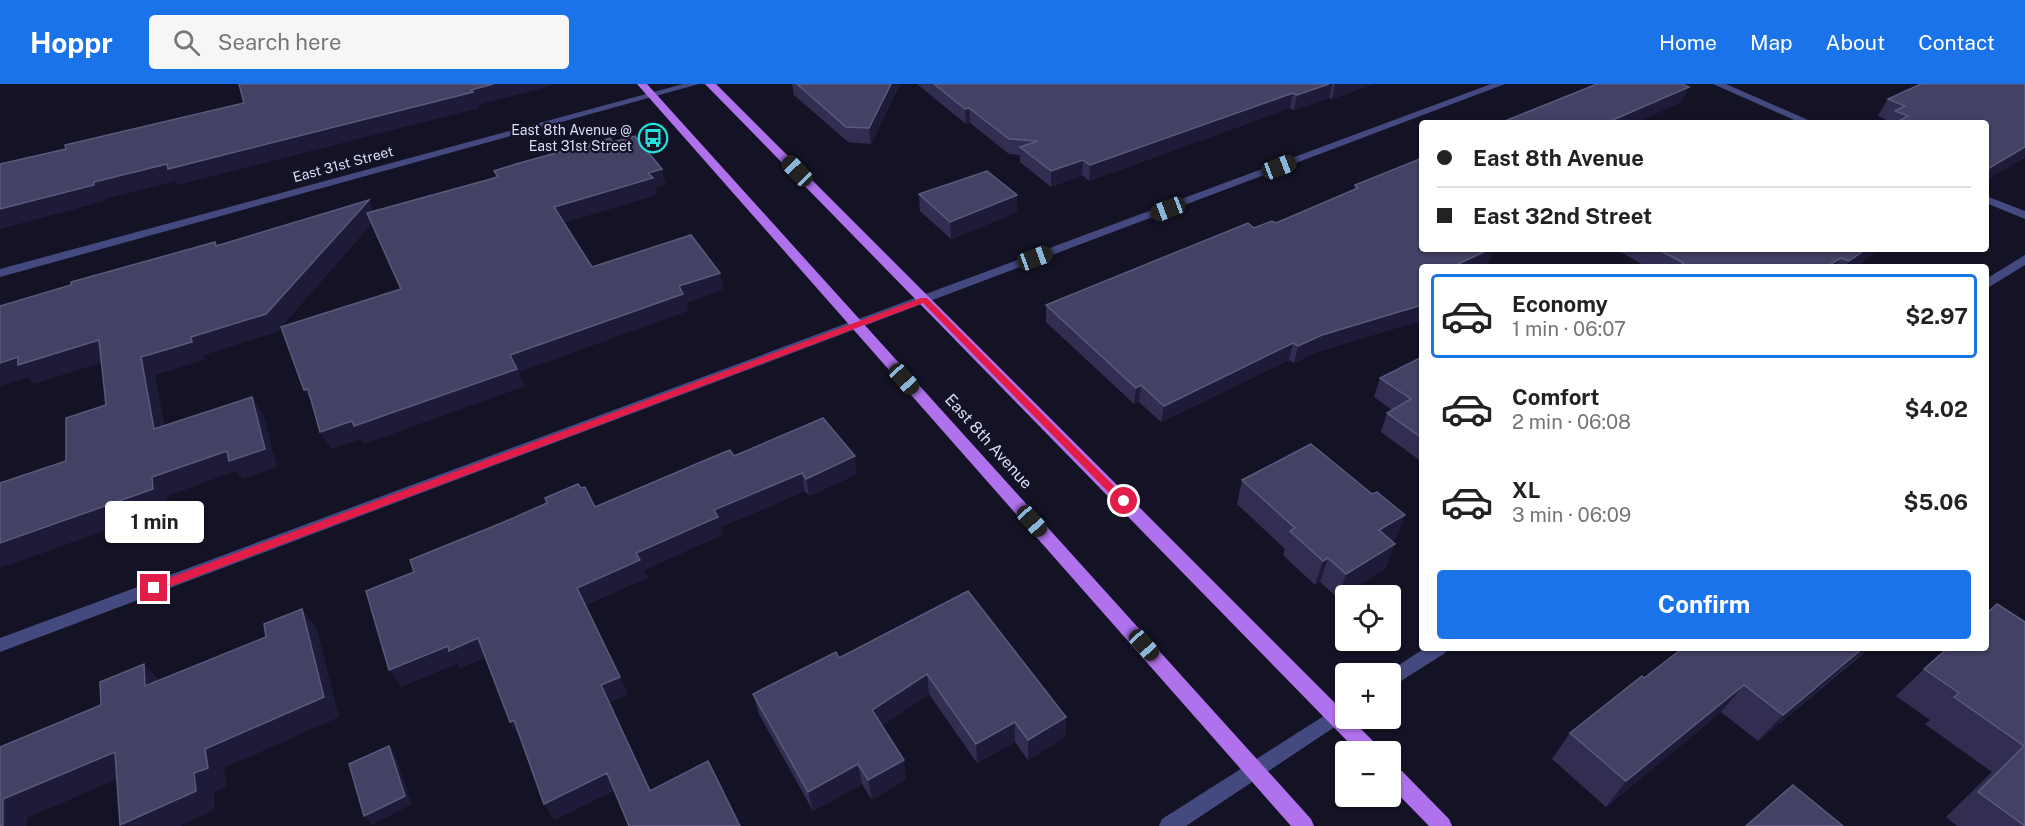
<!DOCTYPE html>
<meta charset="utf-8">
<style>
:root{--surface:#fff;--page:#f6f6f6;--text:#222;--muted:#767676;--line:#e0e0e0;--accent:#1a73e8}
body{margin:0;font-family:"Public Sans",sans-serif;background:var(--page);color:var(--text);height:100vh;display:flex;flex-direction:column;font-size:22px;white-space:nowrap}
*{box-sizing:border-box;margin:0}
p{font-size:20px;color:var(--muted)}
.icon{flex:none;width:33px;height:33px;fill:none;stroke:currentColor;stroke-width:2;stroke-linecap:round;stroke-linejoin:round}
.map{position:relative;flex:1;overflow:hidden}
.side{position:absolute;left:1419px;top:180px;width:570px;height:387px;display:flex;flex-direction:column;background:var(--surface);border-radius:6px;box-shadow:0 2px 4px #0004}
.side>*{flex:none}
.banner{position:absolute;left:1419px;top:36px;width:570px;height:132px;border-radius:6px;box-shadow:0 2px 4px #0004;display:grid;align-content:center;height:132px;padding:0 18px;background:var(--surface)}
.fabs{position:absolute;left:1335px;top:501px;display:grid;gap:12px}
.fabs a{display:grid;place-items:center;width:66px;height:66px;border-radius:6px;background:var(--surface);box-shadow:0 2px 4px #0004;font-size:30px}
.end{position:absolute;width:27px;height:27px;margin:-14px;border:8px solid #e11d48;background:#fff;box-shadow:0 0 0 3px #fff}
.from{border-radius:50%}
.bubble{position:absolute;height:42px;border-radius:6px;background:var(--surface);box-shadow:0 2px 4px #0004;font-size:20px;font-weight:700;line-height:42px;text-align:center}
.car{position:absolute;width:18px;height:36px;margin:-18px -9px;border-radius:8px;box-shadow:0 0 4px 2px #0007;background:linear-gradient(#222 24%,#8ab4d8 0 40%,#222 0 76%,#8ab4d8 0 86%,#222 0)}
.banner b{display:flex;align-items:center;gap:21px;height:57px;font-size:22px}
.banner b+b{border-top:2px solid var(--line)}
.banner i{width:15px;height:15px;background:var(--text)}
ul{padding:10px 0 0;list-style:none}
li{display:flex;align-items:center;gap:18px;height:84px;margin:0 12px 9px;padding:0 6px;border:3px solid transparent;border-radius:6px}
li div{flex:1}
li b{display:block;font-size:22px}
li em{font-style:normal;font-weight:700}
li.on{border-color:var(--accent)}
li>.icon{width:54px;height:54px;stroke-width:1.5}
.action{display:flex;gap:12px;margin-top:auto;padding:12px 18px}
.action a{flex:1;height:69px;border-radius:6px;background:var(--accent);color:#fff;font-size:24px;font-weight:700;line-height:69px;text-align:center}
header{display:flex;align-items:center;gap:36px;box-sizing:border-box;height:84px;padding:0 30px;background:var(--accent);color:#fff}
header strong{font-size:28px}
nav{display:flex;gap:33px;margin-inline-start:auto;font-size:21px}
.search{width:420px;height:54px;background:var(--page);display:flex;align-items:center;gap:15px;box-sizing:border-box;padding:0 21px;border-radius:6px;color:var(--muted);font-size:22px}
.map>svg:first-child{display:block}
</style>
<header>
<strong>Hoppr</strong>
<div class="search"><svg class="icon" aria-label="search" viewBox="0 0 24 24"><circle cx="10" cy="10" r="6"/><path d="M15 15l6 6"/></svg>Search here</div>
<nav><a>Home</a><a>Map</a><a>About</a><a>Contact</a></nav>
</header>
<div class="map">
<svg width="2025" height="742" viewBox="0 0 2025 742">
<rect width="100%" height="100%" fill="#141326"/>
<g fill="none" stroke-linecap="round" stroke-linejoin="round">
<!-- minor -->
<g fill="#44497f" fill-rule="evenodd">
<polygon points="683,0 699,0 0,193 0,185"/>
<polygon points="1491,0 1505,0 0,568 0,554"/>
<polygon points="1713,0 1726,0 1815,39 1801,39"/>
<polygon points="1986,112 2025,127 2025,135 1986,119"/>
<polygon points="2025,171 2025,181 1986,205 1986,195"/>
<polygon points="1425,564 1448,564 1445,569 1390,604 1390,590 1385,590"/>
<polygon points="1346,618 1346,634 1348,634 1186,742 1159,742 1162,735"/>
</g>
<!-- major -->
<g fill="#b071ed" fill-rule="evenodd">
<polygon points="637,0 647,0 1311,735 1314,742 1291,742"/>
<polygon points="705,0 716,0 1346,630 1346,634 1350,634 1378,662 1380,668 1358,668"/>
<polygon points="1390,679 1397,682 1449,735 1452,742 1429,742 1390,702"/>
</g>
</g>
<!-- wall -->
<g fill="#312e52">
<polygon points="792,0 900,0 871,60 848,58 794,11"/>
<polygon points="917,0 1373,0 1332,15 1329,14 1294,26 1290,24 1089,97 1082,91 1051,103 1020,78 1020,71 1009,70 970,39 966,40"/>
<polygon points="2025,0 2025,73 1986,96 1986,39 1888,39 1889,37 1878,32 1888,15"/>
<polygon points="1355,101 1488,180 1481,183 1422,183 1422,236 1317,268 1294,279 1289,276 1161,338 1139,318 1134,320 1046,238 1046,221 1254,144 1276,139 1354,106"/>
<polygon points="919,110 1017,111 1017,128 951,155 920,127"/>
<polygon points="1615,165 1879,165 1855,183 1647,183"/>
<polygon points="1422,273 1422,378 1381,348 1387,329 1392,326 1374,313 1380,294"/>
<polygon points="734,372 857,390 809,412 805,407 721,443 723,450 644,486 647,494 585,521 628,610 609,618 651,707 740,742 614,706 554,736 520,654 510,638 485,573 460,584 457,579 401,603 595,423"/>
<polygon points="1242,396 1396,455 1392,457 1386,484 1338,514 1320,498 1315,501 1283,471 1285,465 1237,420"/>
<polygon points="968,507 1066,633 1065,653 1028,676 1015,658 977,679 929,610 882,641 906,695 872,716 862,700 813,727 759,630 753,610 839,574"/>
<polygon points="2025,538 2025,742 1957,742 1946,733 1992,688 1925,640 1930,636 1896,612 1924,585"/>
<polygon points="1864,569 1758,657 1721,628 1606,723 1552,675 1570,649 1644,594"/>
</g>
<!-- shaded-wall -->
<g fill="#1e1b39">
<polygon points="493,0 558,0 478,21 479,24 178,101 176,97 105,115 105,117 0,145 0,125 94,98"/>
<polygon points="891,0 900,0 871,60 869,44"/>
<polygon points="1329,0 1332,0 1329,14 1294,26 1297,11"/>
<polygon points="1335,0 1373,0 1332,15"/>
<polygon points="1689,3 1682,18 1635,39 1606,39"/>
<polygon points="1293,9 1290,24 1089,97 1090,81"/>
<polygon points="969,24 970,39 966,40 965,25"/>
<polygon points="2025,63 2025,73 1986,96 1986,86"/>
<polygon points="1083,76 1082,91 1051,103 1051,87"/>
<polygon points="662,85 666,101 655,104 657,111 560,140 554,123 648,89"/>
<polygon points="1017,111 1017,128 951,155 950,138"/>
<polygon points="369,116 377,134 277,248 204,271 204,276 155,291 169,364 154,345 141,273 191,253"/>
<polygon points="1490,165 1493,165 1488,180 1481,183 1452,183"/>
<polygon points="1866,165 1879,165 1855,183 1845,183 1849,177"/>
<polygon points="1841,174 1835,183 1826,183"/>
<polygon points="720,189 724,206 686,219 688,227 519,288 525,302 364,360 361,355 331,365 320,348 679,202"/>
<polygon points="1422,221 1422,236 1317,268 1294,279 1298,262 1322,251"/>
<polygon points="99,256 113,275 34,300 28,293 0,302 0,279 18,273"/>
<polygon points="1293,259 1289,276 1161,338 1164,322"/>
<polygon points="1141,301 1139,318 1134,320 1136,304"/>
<polygon points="308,305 315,324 304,306"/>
<polygon points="252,313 264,332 277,383 243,395 236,387 167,412 169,424 0,484 0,459 152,393"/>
<polygon points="855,372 857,390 809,412 806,395"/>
<polygon points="802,389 805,407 721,443 723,450 644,486 647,494 585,521 577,504 636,469 714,426"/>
<polygon points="1405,431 1396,455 1370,470 1379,446"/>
<polygon points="1395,460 1386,484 1338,514 1346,490"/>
<polygon points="1328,474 1320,498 1315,501 1323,477"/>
<polygon points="302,525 317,545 339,633 224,684 227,702 214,708 215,726 180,742 121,742 120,741 194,689 205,665"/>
<polygon points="478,554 488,572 460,584 457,579 401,603 389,586 448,562"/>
<polygon points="1863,564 1868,564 1758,657 1783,631"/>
<polygon points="144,580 163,600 145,602"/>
<polygon points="927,590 929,610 875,646 872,626"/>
<polygon points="620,593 628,610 609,618 601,601"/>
<polygon points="1744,601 1721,628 1606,723 1626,697"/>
<polygon points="1066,633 1065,653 1028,676 1028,656"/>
<polygon points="514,636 520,654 510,638"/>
<polygon points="1015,638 1015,658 977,679 976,660"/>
<polygon points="389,662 395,670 412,720 372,741 364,732"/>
<polygon points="115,668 136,687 27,734 27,742 3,742 3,715"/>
<polygon points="904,676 906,695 872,716 868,696"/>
<polygon points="858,680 862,700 813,727 808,708"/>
<polygon points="607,689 615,705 554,736 544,720"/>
</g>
<!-- building -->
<g fill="#434164" stroke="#5b597c" stroke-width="1.5">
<polygon points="239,0 493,0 471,6 473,8 168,85 167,80 94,98 94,101 0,125 0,80 66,65 65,61 244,19"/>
<polygon points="797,0 891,0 869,44 846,43"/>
<polygon points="934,0 1329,0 1297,11 1293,9 1090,81 1083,76 1051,87 1020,63 1038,57 1009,55 969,24 965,25"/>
<polygon points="1597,0 1682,0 1689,3 1606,39 1500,39"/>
<polygon points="1921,0 2025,0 2025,63 1986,86 1986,39 1895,39 1908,32 1895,27 1905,22 1888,15"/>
<polygon points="635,52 662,85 648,89 653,94 554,123 592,183 691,151 720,189 679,202 683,210 510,271 517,285 354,342 352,337 320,348 308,305 304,306 281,243 401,205 367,129 498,93 494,87 516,80 610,54 613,58"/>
<polygon points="1422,74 1422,165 1490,165 1452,183 1422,183 1422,221 1322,251 1298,262 1293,259 1164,322 1141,301 1136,304 1046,221 1248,139 1254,144 1272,137 1276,139 1358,104 1355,101"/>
<polygon points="987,87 1017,111 950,138 919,110"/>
<polygon points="369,116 266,230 191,253 192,258 141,273 154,345 252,313 265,365 229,377 227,367 152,393 153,405 0,459 0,399 66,377 66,334 106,321 99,256 18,281 18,273 0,279 0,222 71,201 71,198 215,158 216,162"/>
<polygon points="1657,165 1866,165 1849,177 1841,174 1826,183 1677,183 1684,179"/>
<polygon points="1422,273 1422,354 1387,329 1411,315 1380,294"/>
<polygon points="823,334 855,372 806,395 802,389 714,426 718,433 636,469 640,476 577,504 620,593 601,601 650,707 708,677 740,742 629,742 607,689 544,720 514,636 510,638 478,554 449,567 448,562 389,586 366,507 414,488 410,476 504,438 547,419 545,414 578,400 581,404 585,403 595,423 708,375 730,366 734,372"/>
<polygon points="1311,360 1372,410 1377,408 1405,431 1379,446 1395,460 1346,490 1328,474 1323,477 1290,447 1295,444 1242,396"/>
<polygon points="968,507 1066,633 1028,656 1015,638 976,660 927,590 872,626 904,676 868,696 858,680 808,708 753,610 836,568 839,574"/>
<polygon points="1997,520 2025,538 2025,742 1978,708 2024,662 1954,613 1959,609 1924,585 1948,564 1986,564 1986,530"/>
<polygon points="302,525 324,613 205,665 208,684 194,689 196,707 120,741 115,668 3,715 3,742 0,742 0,663 101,621 100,598 144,580 145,602 266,553 264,540"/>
<polygon points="1683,564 1863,564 1783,631 1744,601 1626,697 1570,649 1642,592 1644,594"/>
<polygon points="389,662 405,712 364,732 349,680"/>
<polygon points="1793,701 1843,742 1746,742"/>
</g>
<!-- route -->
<polygon fill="#e11d48" points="921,214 927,214 1127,415 1127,420 1120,420 923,219 158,507 150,507 148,504 150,501"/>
<!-- icons -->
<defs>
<g id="bus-ring" transform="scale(1.5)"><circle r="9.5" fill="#141326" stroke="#20e3df" stroke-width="1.5"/><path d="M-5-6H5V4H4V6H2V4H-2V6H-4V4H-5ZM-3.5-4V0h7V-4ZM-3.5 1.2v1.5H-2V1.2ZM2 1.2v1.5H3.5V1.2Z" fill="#20e3df"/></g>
</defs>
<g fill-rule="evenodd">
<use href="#bus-ring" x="653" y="54"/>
</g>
<g text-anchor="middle" stroke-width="4.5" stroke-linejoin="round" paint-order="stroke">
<!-- far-poi labels -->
<g font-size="14" fill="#dcdcfb" stroke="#141326" text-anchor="end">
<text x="632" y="51">East 8th Avenue @<tspan x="632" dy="16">East 31st Street</tspan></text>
</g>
<!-- far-street labels -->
<g font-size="14" fill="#dcdcfb" stroke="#141326">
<text transform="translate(343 80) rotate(-15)" y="5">East 31st Street</text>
</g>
<!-- street labels -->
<g font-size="16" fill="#dcdcfb" stroke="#141326">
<text transform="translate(989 357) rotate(48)" y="6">East 8th Avenue</text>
</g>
</g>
</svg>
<div class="fabs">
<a><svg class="icon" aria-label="locate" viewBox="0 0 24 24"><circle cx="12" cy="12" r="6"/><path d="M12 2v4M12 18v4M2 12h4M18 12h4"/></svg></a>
<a>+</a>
<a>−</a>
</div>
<i class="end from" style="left:1124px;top:417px"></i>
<i class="end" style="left:154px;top:504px"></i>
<div class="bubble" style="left:105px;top:417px;width:99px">1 min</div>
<i class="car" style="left:1279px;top:83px;rotate:69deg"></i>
<i class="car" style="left:797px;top:87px;rotate:316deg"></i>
<i class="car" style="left:1168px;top:125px;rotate:249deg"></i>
<i class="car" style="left:1035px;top:174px;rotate:70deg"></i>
<i class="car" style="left:904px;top:295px;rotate:138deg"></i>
<i class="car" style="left:1032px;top:437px;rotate:138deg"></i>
<i class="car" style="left:1144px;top:561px;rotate:138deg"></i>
<div class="banner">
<b><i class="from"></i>East 8th Avenue</b>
<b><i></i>East 32nd Street</b>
</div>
<section class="side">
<ul>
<li class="on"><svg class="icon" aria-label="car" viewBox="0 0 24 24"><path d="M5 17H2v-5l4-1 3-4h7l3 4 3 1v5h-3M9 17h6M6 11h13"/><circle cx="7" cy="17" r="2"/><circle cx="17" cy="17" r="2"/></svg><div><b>Economy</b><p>1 min · 06:07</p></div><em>$2.97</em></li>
<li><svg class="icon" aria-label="car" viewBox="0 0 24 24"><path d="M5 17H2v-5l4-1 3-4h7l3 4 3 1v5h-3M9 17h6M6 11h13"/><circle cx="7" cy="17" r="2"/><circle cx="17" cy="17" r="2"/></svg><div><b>Comfort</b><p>2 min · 06:08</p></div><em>$4.02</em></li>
<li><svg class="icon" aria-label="car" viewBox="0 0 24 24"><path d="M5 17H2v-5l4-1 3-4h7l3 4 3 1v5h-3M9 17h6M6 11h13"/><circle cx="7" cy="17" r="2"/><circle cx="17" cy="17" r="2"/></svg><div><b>XL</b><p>3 min · 06:09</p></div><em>$5.06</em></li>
</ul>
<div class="action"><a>Confirm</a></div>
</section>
</div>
